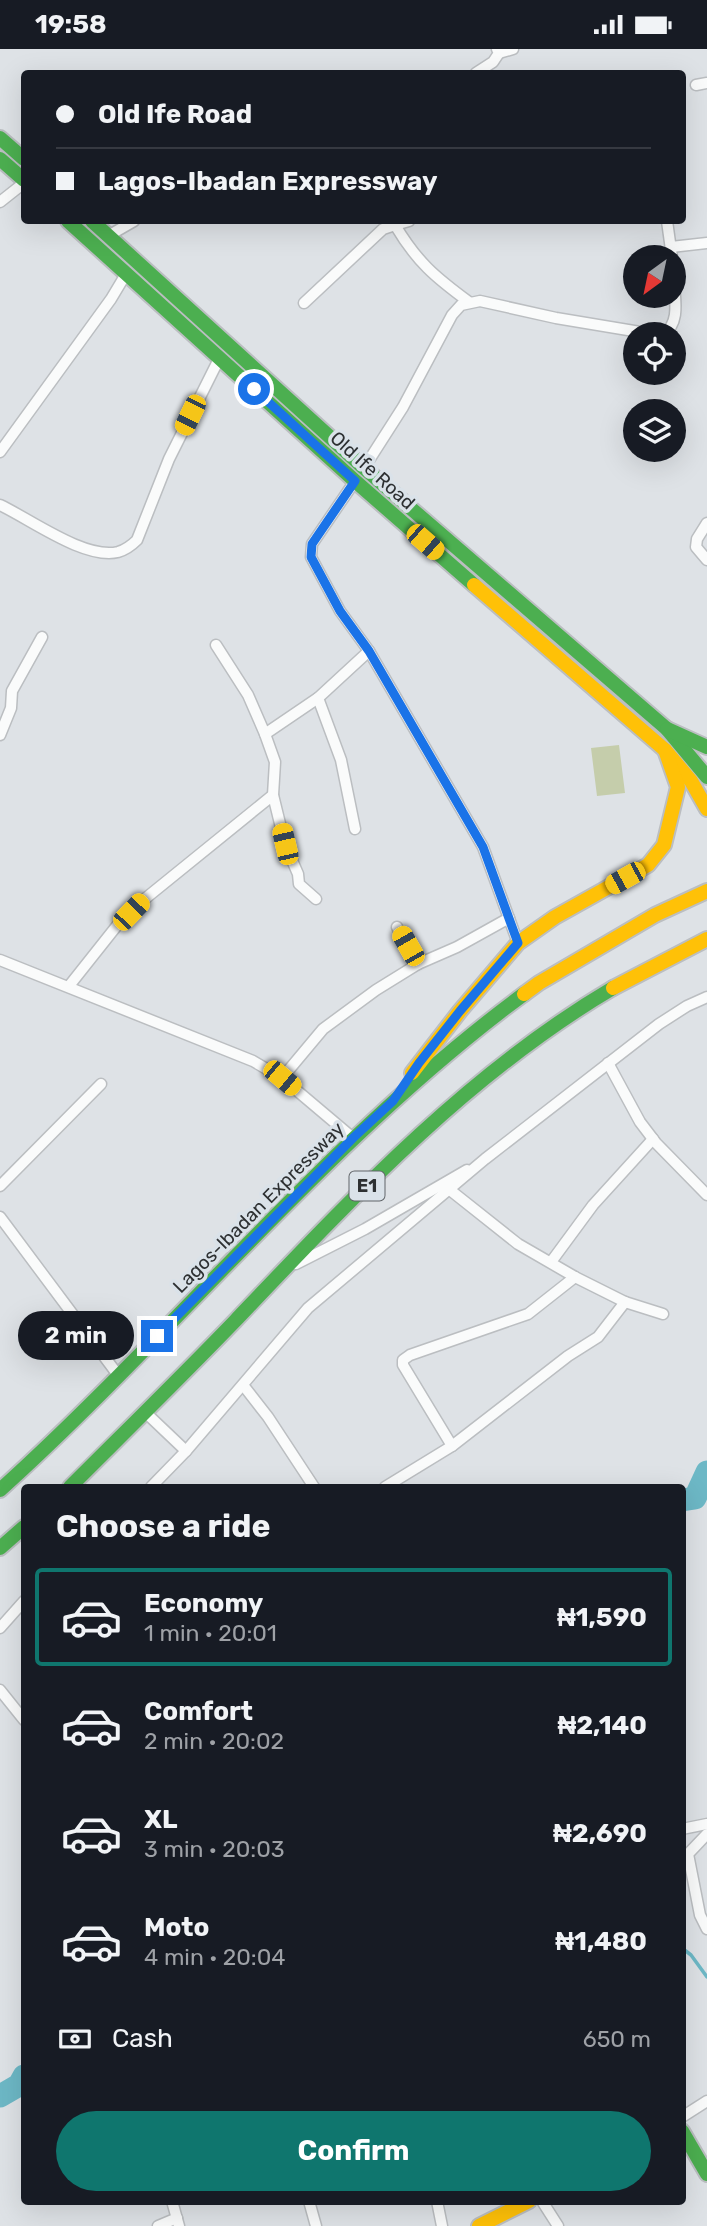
<!DOCTYPE html>
<meta charset="utf-8">
<style>
:root{--surface:#171b24;--page:#242831;--text:#f1f3f6;--muted:#9ea1a6;--line:#363941;--accent:#0f766e}
body{margin:0;font-family:Rubik,sans-serif;background:var(--page);color:var(--text);height:100vh;display:flex;flex-direction:column;font-size:26px;white-space:nowrap}
*{box-sizing:border-box;margin:0}
p{font-size:23px;color:var(--muted)}
.icon{flex:none;width:38px;height:38px;fill:none;stroke:currentColor;stroke-width:2;stroke-linecap:round;stroke-linejoin:round}
.map{position:relative;flex:1;overflow:hidden}
.side{position:absolute;left:21px;top:1435px;width:665px;height:721px;display:flex;flex-direction:column;background:var(--surface);border-radius:7px;box-shadow:0 7px 28px #0002}
.side>*{flex:none}
.top-card{position:absolute;left:21px;top:21px;width:665px;height:154px;border-radius:7px;box-shadow:0 7px 28px #0002;display:grid;align-content:center;height:154px;padding:0 35px;background:var(--surface)}
.needle{width:46px;rotate:213deg}
.tools{position:absolute;left:623px;top:196px;display:grid;gap:14px}
.tools a{display:grid;place-items:center;width:63px;height:63px;border-radius:50%;background:var(--surface);box-shadow:0 7px 28px #0002;font-size:35px}
.end{position:absolute;width:32px;height:32px;margin:-16px;border:9px solid #1a73e8;background:#fff;box-shadow:0 0 0 4px #fff}
.from{border-radius:50%}
.bubble{position:absolute;height:49px;border-radius:24px;background:var(--surface);box-shadow:0 7px 28px #0002;font-size:23px;font-weight:700;line-height:49px;text-align:center}
.car{position:absolute;width:21px;height:42px;margin:-21px -10px;border-radius:9px;box-shadow:0 0 5px 2px #0007;background:linear-gradient(#f5c518 24%,#345 0 40%,#f5c518 0 76%,#345 0 86%,#f5c518 0)}
.top-card b{display:flex;align-items:center;gap:24px;height:66px;font-size:26px}
.top-card b+b{border-top:2px solid var(--line)}
.top-card i{width:18px;height:18px;background:var(--text)}
ul{padding:0;list-style:none}
li{display:flex;align-items:center;gap:21px;height:98px;margin:0 14px 10px;padding:0 21px;border:4px solid transparent;border-radius:7px}
li div{flex:1}
li b{display:block;font-size:26px}
li em{font-style:normal;font-weight:700}
li.current{border-color:var(--accent)}
li>.icon{width:63px;height:63px;stroke-width:1.5}
h2{padding:0 35px;font-size:32px;line-height:84px}
.pay{display:flex;align-items:center;gap:18px;height:77px;padding:0 35px;font-size:26px}
.pay p{margin-inline-start:auto}
.cta{display:flex;gap:14px;margin-top:auto;padding:14px 35px}
.cta a{flex:1;height:80px;border-radius:42px;background:var(--accent);color:#fff;font-size:28px;font-weight:700;line-height:80px;text-align:center}
.status{display:flex;justify-content:space-between;align-items:center;height:49px;padding:0 35px;background:var(--surface);direction:ltr}
.status svg{height:19px;fill:currentColor}
.map>svg:first-child{display:block}
</style>
<div class="status"><b>19:58</b><svg viewBox="0 0 49 12"><path d="M0 12V9h3v3zM5 12V6h3v6zM10 12V3h3v9zM15 12V0h3v12zM26 1h20v11H26zM47 4h2v5h-2z"/></svg></div>
<div class="map">
<svg width="707" height="2177" viewBox="0 0 707 2177">
<rect width="100%" height="100%" fill="#dee2e6"/>
<!-- green -->
<polygon fill="#c5cdab" points="619,696 625,744 597,747 591,699"/>
<g fill="none" stroke-linecap="round" stroke-linejoin="round">
<!-- stream -->
<polyline stroke="#6db8c6" stroke-width="3.5" points="682,1899 691,1906 707,1928"/>
<!-- river -->
<g stroke="#6db8c6" stroke-width="23">
<polyline points="682,1451 695,1449 707,1423"/>
<polyline points="0,2047 19,2036 24,2027"/>
</g>
<!-- street casing -->
<g stroke="#bbbec1" stroke-width="13">
<g id="street">
<polyline points="499,4 513,0"/>
<polyline points="476,24 493,13 499,4 497,0"/>
<polyline points="696,36 707,34"/>
<polyline points="0,153 24,134"/>
<polyline points="667,172 672,208"/>
<polyline points="395,176 409,172"/>
<polyline points="108,187 134,172"/>
<polyline points="671,198 707,194"/>
<path d="M304,254L383,180L395,176C417,213 435,228 469,253"/>
<path d="M664,285C680,273 675,252 674,234"/>
<polyline points="0,403 111,250 126,225"/>
<polyline points="364,419 403,358 452,266 461,256 480,252 556,269 652,285"/>
<polyline points="355,432 312,495 311,508 340,562 369,602 483,798 518,894"/>
<path d="M0,456C30,470 85,511 118,503C125,501 132,496 137,491L169,410L220,308"/>
<polyline points="707,474 697,490 696,498 707,511"/>
<polyline points="216,596 248,646 265,685 275,713 273,746 285,795 298,825 299,835 316,850"/>
<polyline points="318,649 341,711 355,780"/>
<polyline points="265,685 318,649 369,602"/>
<polyline points="0,686 11,659 12,642 42,588"/>
<polyline points="397,878 418,915"/>
<polyline points="0,911 253,1012 282,1029 353,1089"/>
<polyline points="69,937 119,874 141,853 273,746"/>
<polyline points="608,1014 640,1073 656,1094 707,1146"/>
<polyline points="282,1029 323,980 376,941 418,915 457,898 509,869"/>
<polyline points="0,1137 101,1035"/>
<polyline points="450,1141 518,1195 575,1228 625,1253 663,1265"/>
<polyline points="0,1168 118,1326"/>
<polyline points="551,1213 593,1156 653,1090"/>
<polyline points="296,1215 365,1180 467,1121"/>
<polyline points="243,1336 268,1368 314,1438"/>
<polyline points="145,1363 186,1402"/>
<polyline points="452,1397 403,1316 403,1311 410,1306 528,1265 575,1228"/>
<polyline points="151,1438 186,1402 308,1259 485,1110 659,975 687,957 707,948"/>
<polyline points="385,1438 452,1397 568,1307 598,1288 625,1253"/>
<polyline points="0,1579 24,1552"/>
<polyline points="0,1641 24,1671"/>
<polyline points="682,1780 707,1775"/>
<polyline points="707,1785 688,1805 700,1866 707,1880"/>
<polyline points="682,2068 707,2052"/>
<polyline points="172,2152 179,2177"/>
<polyline points="309,2152 316,2177"/>
<polyline points="437,2152 442,2177"/>
<polyline points="542,2152 558,2177"/>
<polyline points="158,2177 177,2169"/>
</g>
</g>
<!-- fast casing -->
<g stroke="#bbbec1" stroke-width="18">
<g id="fast">
<polyline points="0,89 24,110"/>
<polyline points="0,110 24,131"/>
<polyline points="68,172 355,432 474,536"/>
<polyline points="92,172 364,419 667,680 707,728"/>
<polyline points="667,680 707,698"/>
<path d="M70,1438C125,1383 181,1328 235,1272C350,1151 467,1025 613,939"/>
<path d="M0,1441C178,1280 329,1089 524,945"/>
<polyline points="0,1499 24,1478"/>
<polyline points="682,2082 707,2125"/>
</g>
</g>
<!-- slow casing -->
<g stroke="#bbbec1" stroke-width="18">
<g id="slow">
<polyline points="474,536 665,701 691,732 707,760"/>
<polyline points="613,939 707,890"/>
<polyline points="524,945 539,934 655,866 707,842"/>
<polyline points="412,1024 460,962 518,894 555,868 648,816 664,796 678,738 665,701"/>
<polyline points="479,2177 529,2152"/>
</g>
</g>
<!-- street -->
<use href="#street" stroke="#fafbfb" stroke-width="10"/>
<!-- fast -->
<use href="#fast" stroke="#4caf50" stroke-width="14"/>
<!-- slow -->
<use href="#slow" stroke="#ffc107" stroke-width="14"/>
</g>
<g fill="none" stroke-linecap="round" stroke-linejoin="round">
<!-- route -->
<polyline stroke="#1a73e8" stroke-width="9" points="157,1287 353,1089 393,1052 419,1014 460,962 518,894 483,798 369,602 340,562 311,508 312,495 355,432 254,340"/>
</g>
<g text-anchor="middle" stroke-width="7" stroke-linejoin="round" paint-order="stroke">
<!-- shield labels -->
<rect fill="#dae2e9" stroke="#616569" stroke-width="2" x="349.5" y="1122.5" width="35" height="29" rx="5"/>
<g font-size="18" font-weight="bold" fill="#2d3032">
<text x="367" y="1143">E1</text>
</g>
<!-- street labels -->
<g font-size="19" fill="#2d3032" stroke="#dae2e9">
<text transform="translate(373 421) rotate(42)" y="7">Old Ife Road</text>
<text transform="translate(258 1158) rotate(-45)" y="7">Lagos-Ibadan Expressway</text>
</g>
</g>
</svg>
<div class="tools">
<a><svg class="needle" viewBox="-14 -14 28 28"><path d="M0-13l5 13h-10z" fill="#e53935"/><path d="M0 13l5-13h-10z" fill="#9ea1a6"/></svg></a>
<a><svg class="icon" aria-label="locate" viewBox="0 0 24 24"><circle cx="12" cy="12" r="6"/><path d="M12 2v4M12 18v4M2 12h4M18 12h4"/></svg></a>
<a><svg class="icon" aria-label="layers" viewBox="0 0 24 24"><path d="M12 4l9 5-9 5-9-5zM3 14l9 5 9-5"/></svg></a>
</div>
<i class="end from" style="left:254px;top:340px"></i>
<i class="end" style="left:157px;top:1287px"></i>
<div class="bubble" style="left:18px;top:1262px;width:116px">2 min</div>
<i class="car" style="left:190px;top:366px;rotate:206deg"></i>
<i class="car" style="left:425px;top:493px;rotate:131deg"></i>
<i class="car" style="left:285px;top:795px;rotate:347deg"></i>
<i class="car" style="left:625px;top:829px;rotate:241deg"></i>
<i class="car" style="left:131px;top:863px;rotate:44deg"></i>
<i class="car" style="left:408px;top:897px;rotate:330deg"></i>
<i class="car" style="left:282px;top:1029px;rotate:130deg"></i>
<div class="top-card">
<b><i class="from"></i>Old Ife Road</b>
<b><i></i>Lagos-Ibadan Expressway</b>
</div>
<section class="side">
<h2>Choose a ride</h2>
<ul>
<li class="current"><svg class="icon" aria-label="car" viewBox="0 0 24 24"><path d="M5 17H2v-5l4-1 3-4h7l3 4 3 1v5h-3M9 17h6M6 11h13"/><circle cx="7" cy="17" r="2"/><circle cx="17" cy="17" r="2"/></svg><div><b>Economy</b><p>1 min · 20:01</p></div><em>₦1,590</em></li>
<li><svg class="icon" aria-label="car" viewBox="0 0 24 24"><path d="M5 17H2v-5l4-1 3-4h7l3 4 3 1v5h-3M9 17h6M6 11h13"/><circle cx="7" cy="17" r="2"/><circle cx="17" cy="17" r="2"/></svg><div><b>Comfort</b><p>2 min · 20:02</p></div><em>₦2,140</em></li>
<li><svg class="icon" aria-label="car" viewBox="0 0 24 24"><path d="M5 17H2v-5l4-1 3-4h7l3 4 3 1v5h-3M9 17h6M6 11h13"/><circle cx="7" cy="17" r="2"/><circle cx="17" cy="17" r="2"/></svg><div><b>XL</b><p>3 min · 20:03</p></div><em>₦2,690</em></li>
<li><svg class="icon" aria-label="car" viewBox="0 0 24 24"><path d="M5 17H2v-5l4-1 3-4h7l3 4 3 1v5h-3M9 17h6M6 11h13"/><circle cx="7" cy="17" r="2"/><circle cx="17" cy="17" r="2"/></svg><div><b>Moto</b><p>4 min · 20:04</p></div><em>₦1,480</em></li>
</ul>
<div class="pay"><svg class="icon" aria-label="cash" viewBox="0 0 24 24"><path d="M3 7h18v10H3z"/><circle cx="12" cy="12" r="2"/></svg>Cash<p>650 m</p></div>
<div class="cta"><a>Confirm</a></div>
</section>
</div>
